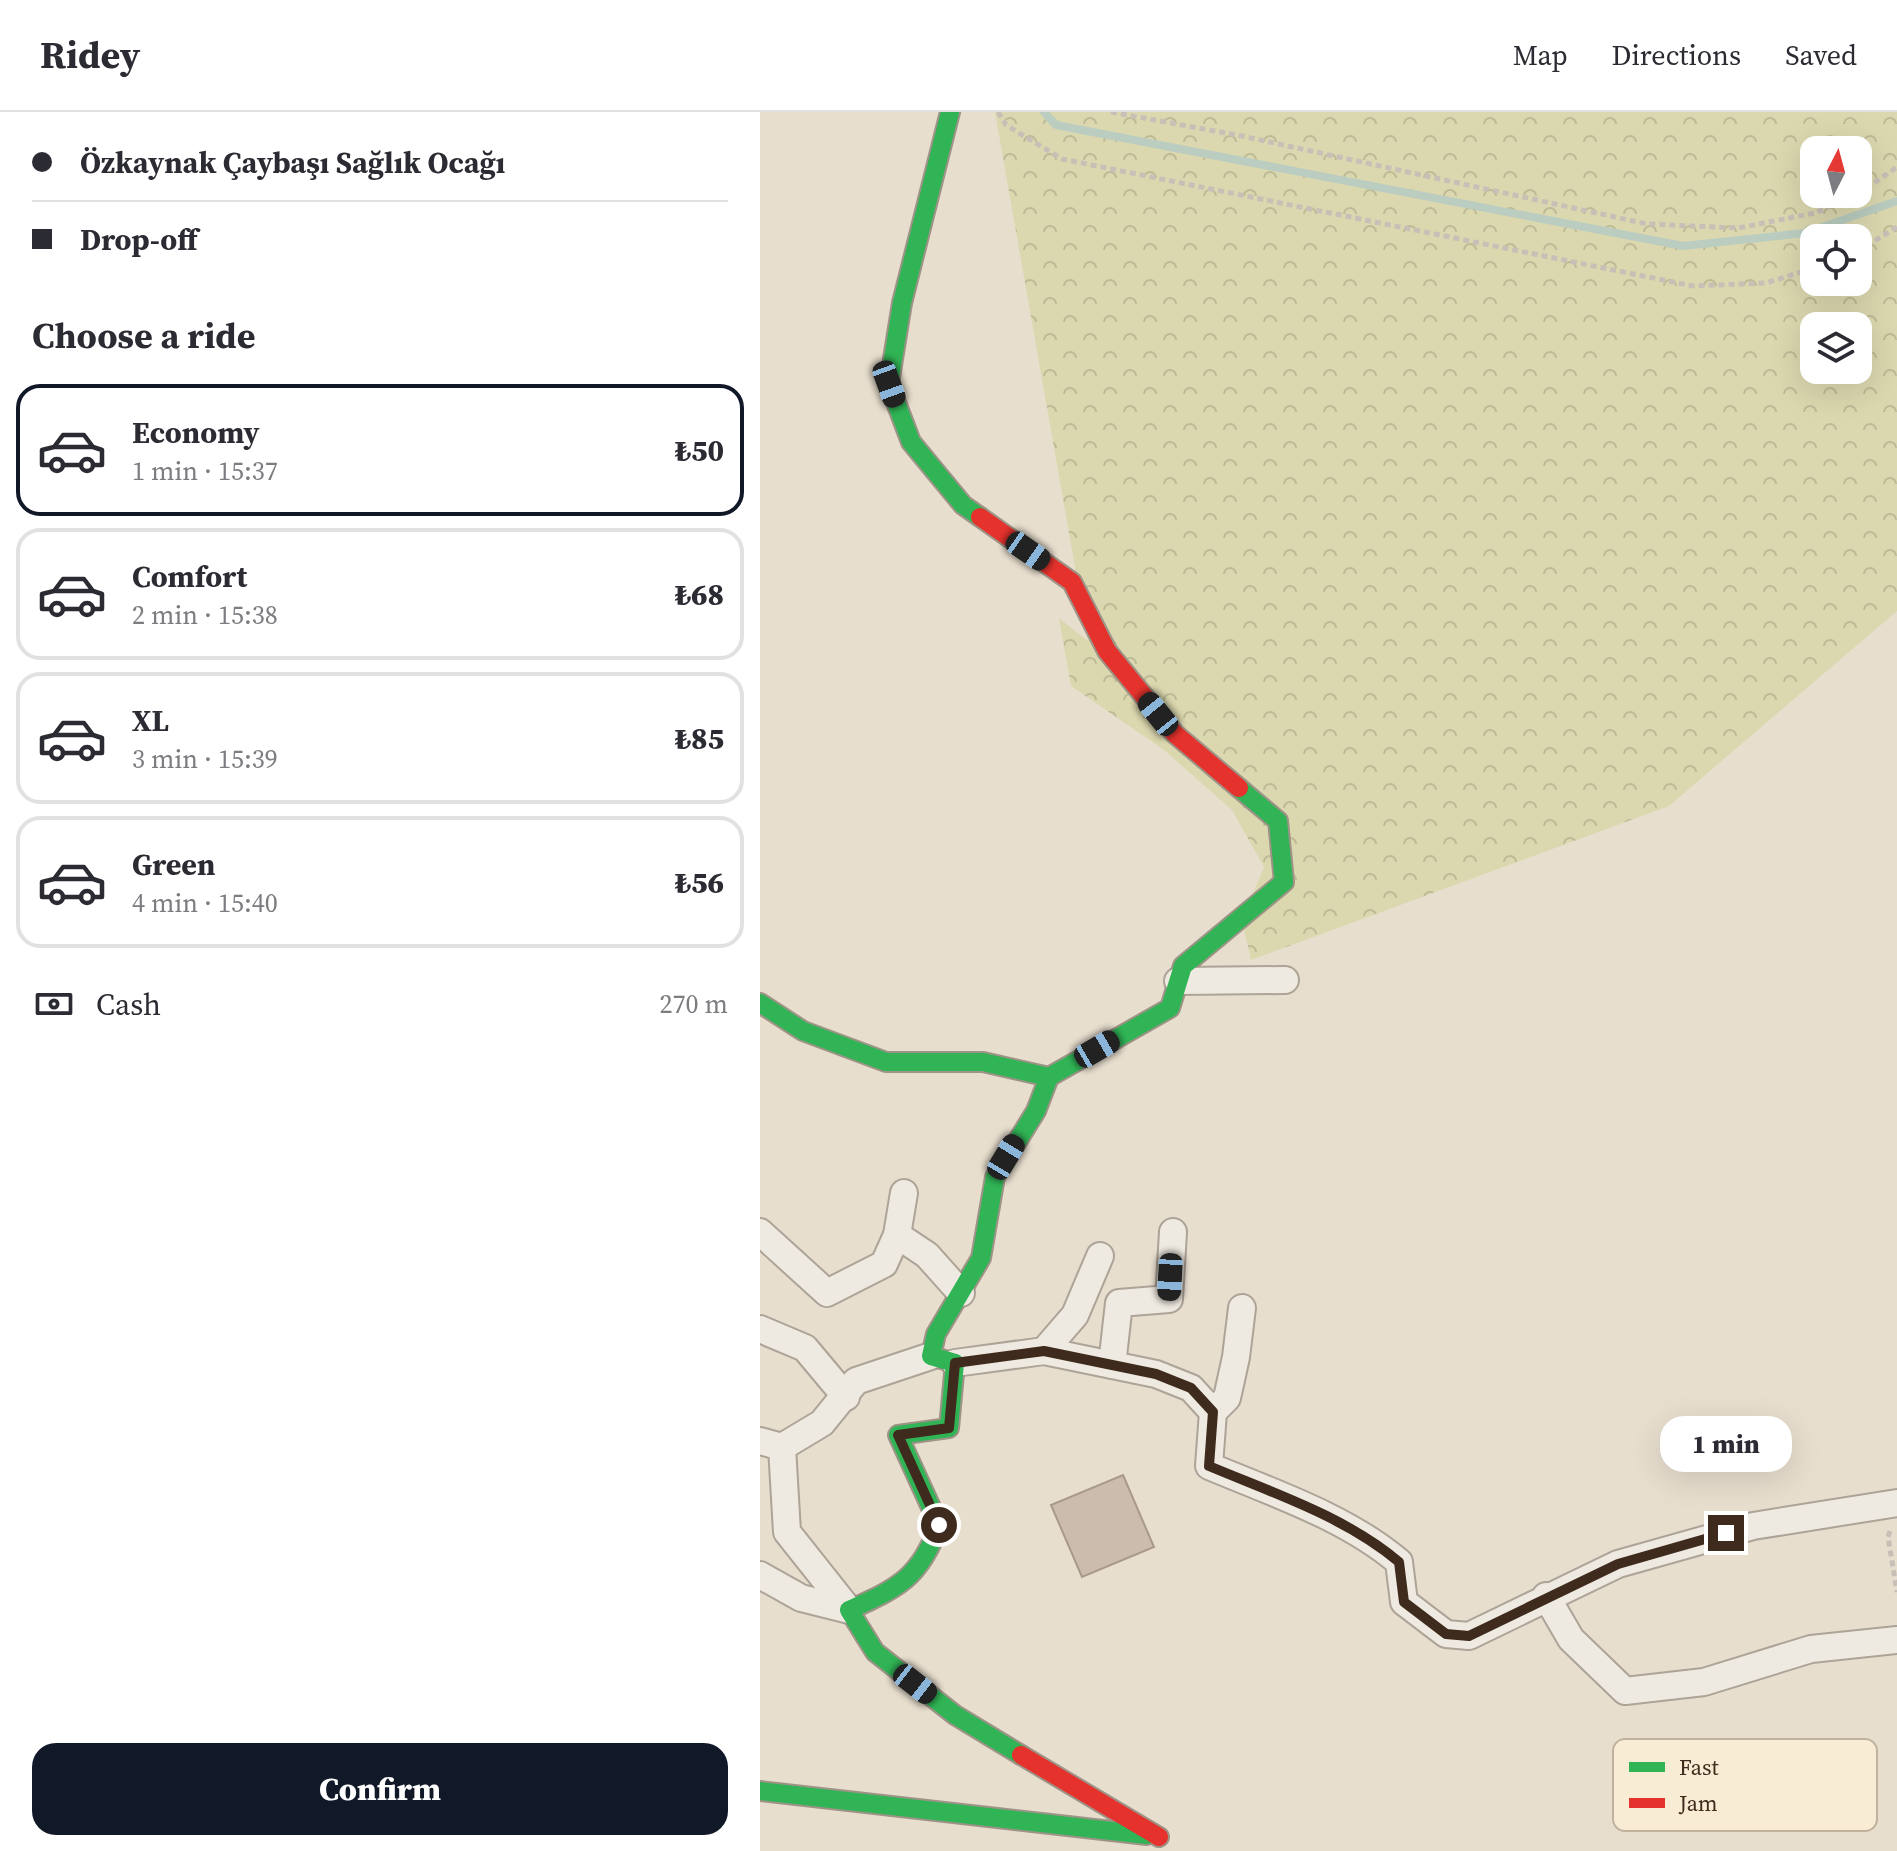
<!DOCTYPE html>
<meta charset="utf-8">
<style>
:root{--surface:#fff;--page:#f2f2f3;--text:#2b2b33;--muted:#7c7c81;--line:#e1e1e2;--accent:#111827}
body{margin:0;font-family:"Source Serif 4",serif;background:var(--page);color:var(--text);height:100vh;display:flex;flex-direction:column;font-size:30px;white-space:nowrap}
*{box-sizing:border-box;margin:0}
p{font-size:26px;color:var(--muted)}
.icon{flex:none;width:44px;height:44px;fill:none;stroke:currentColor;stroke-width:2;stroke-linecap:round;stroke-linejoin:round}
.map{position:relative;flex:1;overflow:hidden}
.drawer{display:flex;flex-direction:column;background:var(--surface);width:760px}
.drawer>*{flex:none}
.top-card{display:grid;align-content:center;height:176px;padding:0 32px;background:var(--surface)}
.needle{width:52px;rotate:6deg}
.controls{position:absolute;left:1040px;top:24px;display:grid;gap:16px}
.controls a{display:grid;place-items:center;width:72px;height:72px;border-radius:16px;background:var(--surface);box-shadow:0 8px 32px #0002;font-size:40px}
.end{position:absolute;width:36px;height:36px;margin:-18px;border:10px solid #3f2b1d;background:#fff;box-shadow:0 0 0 4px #fff}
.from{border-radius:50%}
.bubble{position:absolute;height:56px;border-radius:24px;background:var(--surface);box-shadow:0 8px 32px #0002;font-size:26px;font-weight:800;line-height:56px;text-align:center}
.car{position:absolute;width:24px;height:48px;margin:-24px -12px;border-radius:10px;box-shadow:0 0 6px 2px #0007;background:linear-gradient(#222 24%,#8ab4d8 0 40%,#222 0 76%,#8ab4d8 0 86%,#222 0)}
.top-card b{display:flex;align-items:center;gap:28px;height:76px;font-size:30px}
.top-card b+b{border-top:2px solid var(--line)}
.top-card i{width:20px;height:20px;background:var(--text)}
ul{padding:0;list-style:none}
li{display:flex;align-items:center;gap:24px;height:132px;margin:0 16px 12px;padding:0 16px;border:4px solid var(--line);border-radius:24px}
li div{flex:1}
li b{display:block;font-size:30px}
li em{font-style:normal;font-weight:800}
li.active{border-color:var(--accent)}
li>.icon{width:72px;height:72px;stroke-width:1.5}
h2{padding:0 32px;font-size:36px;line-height:96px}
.pay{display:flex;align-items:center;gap:20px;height:88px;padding:0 32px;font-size:30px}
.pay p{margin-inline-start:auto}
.button{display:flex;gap:16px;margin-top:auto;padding:16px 32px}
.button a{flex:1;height:92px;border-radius:24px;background:var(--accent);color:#fff;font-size:32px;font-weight:800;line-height:92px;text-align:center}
header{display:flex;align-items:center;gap:48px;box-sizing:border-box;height:112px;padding:0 40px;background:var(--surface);border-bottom:2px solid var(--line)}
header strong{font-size:38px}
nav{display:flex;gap:44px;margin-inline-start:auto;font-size:28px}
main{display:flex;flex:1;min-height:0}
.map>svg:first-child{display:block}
</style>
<header>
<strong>Ridey</strong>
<nav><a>Map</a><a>Directions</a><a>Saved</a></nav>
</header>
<main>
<section class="drawer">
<div class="top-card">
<b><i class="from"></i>Özkaynak Çaybaşı Sağlık Ocağı</b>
<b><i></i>Drop-off</b>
</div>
<h2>Choose a ride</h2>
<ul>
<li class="active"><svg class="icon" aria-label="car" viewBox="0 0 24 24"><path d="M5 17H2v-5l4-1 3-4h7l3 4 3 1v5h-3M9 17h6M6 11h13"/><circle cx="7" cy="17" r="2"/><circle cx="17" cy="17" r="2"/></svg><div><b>Economy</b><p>1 min · 15:37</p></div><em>₺50</em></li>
<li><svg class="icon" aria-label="car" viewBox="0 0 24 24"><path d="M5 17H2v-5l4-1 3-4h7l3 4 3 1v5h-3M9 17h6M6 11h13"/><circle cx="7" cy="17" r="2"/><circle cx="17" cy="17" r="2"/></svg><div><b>Comfort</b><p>2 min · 15:38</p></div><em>₺68</em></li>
<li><svg class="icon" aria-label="car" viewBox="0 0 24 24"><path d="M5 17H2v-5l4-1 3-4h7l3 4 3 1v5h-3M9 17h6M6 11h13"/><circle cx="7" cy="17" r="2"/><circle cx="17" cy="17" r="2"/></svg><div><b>XL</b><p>3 min · 15:39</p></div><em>₺85</em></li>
<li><svg class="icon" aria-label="car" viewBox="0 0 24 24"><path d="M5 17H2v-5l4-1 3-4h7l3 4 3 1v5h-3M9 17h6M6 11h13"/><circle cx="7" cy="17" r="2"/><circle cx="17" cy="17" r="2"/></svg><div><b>Green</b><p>4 min · 15:40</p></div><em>₺56</em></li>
</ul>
<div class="pay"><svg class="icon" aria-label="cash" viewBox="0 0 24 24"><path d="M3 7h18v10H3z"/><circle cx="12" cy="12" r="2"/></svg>Cash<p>270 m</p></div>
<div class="button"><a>Confirm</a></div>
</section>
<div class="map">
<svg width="1137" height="1739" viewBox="0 0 1137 1739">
<defs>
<pattern id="forest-crowns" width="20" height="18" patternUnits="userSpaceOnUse" patternTransform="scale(2)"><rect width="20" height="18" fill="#dbd8af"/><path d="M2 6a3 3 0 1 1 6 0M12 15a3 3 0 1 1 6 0" fill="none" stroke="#bdba96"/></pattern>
</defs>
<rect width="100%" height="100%" fill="#e8dece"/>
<!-- forest -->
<path fill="url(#forest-crowns)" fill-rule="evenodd" d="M235,0H1137V499L909,694L491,848L482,808L504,755L472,698L404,638L311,574L299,506L328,529ZM1054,38H1098V82H1054ZM1054,126H1098V170H1054ZM1054,214H1098V258H1054Z"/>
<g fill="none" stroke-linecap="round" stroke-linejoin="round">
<!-- stream -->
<polyline stroke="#bacdc0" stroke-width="8" points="284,0 296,13 923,134 1045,121 1137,89"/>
</g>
<!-- building -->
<polygon fill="#ccbcae" stroke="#a9998d" stroke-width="2" points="363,1363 394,1435 322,1465 291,1393"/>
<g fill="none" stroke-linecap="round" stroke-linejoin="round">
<!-- street casing -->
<g stroke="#ada397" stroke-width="30">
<g id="street">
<polyline points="418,869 525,868"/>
<polyline points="0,1120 67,1181 124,1152 137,1123 144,1081"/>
<polyline points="137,1123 167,1143 201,1181"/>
<path d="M482,1196L476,1245L467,1286L453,1300L449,1354C513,1381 586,1405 639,1450L644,1490L686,1522L709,1524L858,1452L993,1414L1137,1391"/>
<polyline points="0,1217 45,1236 86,1285"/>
<polyline points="284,1239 315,1203 340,1144"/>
<polyline points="195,1251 284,1239 396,1262 431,1276 453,1300"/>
<polyline points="352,1253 359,1191 409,1187 413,1120"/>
<polyline points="0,1329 22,1335 62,1311 96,1269 171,1244"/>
<polyline points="22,1335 27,1420 89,1498"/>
<polyline points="0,1463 41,1486 89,1498"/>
<polyline points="786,1484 811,1527 865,1579 944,1570 1051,1537 1137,1528"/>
</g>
</g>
<!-- fast casing -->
<g stroke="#9d9387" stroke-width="22">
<g id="fast">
<polyline points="190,0 142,191 129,272 151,330 203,393 220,405"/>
<polyline points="0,891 43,919 126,950 223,950 289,965 410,896 423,854 524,770 518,709 479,676"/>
<path d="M261,1643L195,1603L115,1540L89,1498C138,1476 160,1466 179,1413L138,1323L189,1316L195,1251L171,1244L176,1222L221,1146L235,1065L276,999L289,965"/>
<polyline points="0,1679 387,1723"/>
</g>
</g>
<!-- jam casing -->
<g stroke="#9d9387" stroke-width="22">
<g id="jam">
<polyline points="220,405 312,470 347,539 415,622 479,676"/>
<polyline points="261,1643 399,1725"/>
</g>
</g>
<!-- path -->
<g stroke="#c8c0b7" stroke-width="5" stroke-dasharray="6 4" stroke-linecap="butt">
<polyline points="238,0 246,13 302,47 933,174 1006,171 1054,156"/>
<polyline points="351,0 482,24 887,112 978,116 1055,101 1098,82"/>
<polyline points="1098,82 1137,55"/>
<polyline points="1098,139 1137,115"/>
<polyline points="1130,1419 1128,1425 1137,1480"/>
</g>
<!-- street -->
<use href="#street" stroke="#efeae1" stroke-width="26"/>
<!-- fast -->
<use href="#fast" stroke="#30b455" stroke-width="18"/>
<!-- jam -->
<use href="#jam" stroke="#e5322d" stroke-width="18"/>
</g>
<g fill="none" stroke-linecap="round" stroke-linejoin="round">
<!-- route -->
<path stroke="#3f2b1d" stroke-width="10" d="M179,1413L138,1323L189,1316L195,1251L284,1239L396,1262L431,1276L453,1300L449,1354C513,1381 586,1405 639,1450L644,1490L686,1522L709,1524L858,1452L966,1421"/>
</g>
<!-- legend -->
<rect x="853" y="1627" width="264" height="92" rx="12" fill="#f9ecd4" stroke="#c1b29d" stroke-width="2"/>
<rect x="869" y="1650" width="36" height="10" fill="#30b455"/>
<rect x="869" y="1686" width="36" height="10" fill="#e5322d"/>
<g font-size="22" fill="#3f2b1d">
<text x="919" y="1663">Fast</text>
<text x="919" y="1699">Jam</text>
</g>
</svg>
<div class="controls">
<a><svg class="needle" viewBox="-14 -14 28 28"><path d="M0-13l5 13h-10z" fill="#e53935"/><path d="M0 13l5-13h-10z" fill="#7c7c81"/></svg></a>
<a><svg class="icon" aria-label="locate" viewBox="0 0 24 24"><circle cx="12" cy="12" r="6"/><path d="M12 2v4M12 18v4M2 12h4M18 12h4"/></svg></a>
<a><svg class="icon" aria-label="layers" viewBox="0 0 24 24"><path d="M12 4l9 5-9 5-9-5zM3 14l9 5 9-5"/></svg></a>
</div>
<i class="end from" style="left:179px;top:1413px"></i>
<i class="end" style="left:966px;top:1421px"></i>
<div class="bubble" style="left:900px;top:1304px;width:132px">1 min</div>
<i class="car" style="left:129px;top:272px;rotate:160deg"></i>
<i class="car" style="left:268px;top:439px;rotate:125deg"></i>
<i class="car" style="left:398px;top:602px;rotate:321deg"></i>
<i class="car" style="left:337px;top:937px;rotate:60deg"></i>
<i class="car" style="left:246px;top:1045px;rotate:31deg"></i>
<i class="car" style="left:410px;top:1165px;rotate:183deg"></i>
<i class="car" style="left:155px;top:1572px;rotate:128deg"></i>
</div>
</main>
